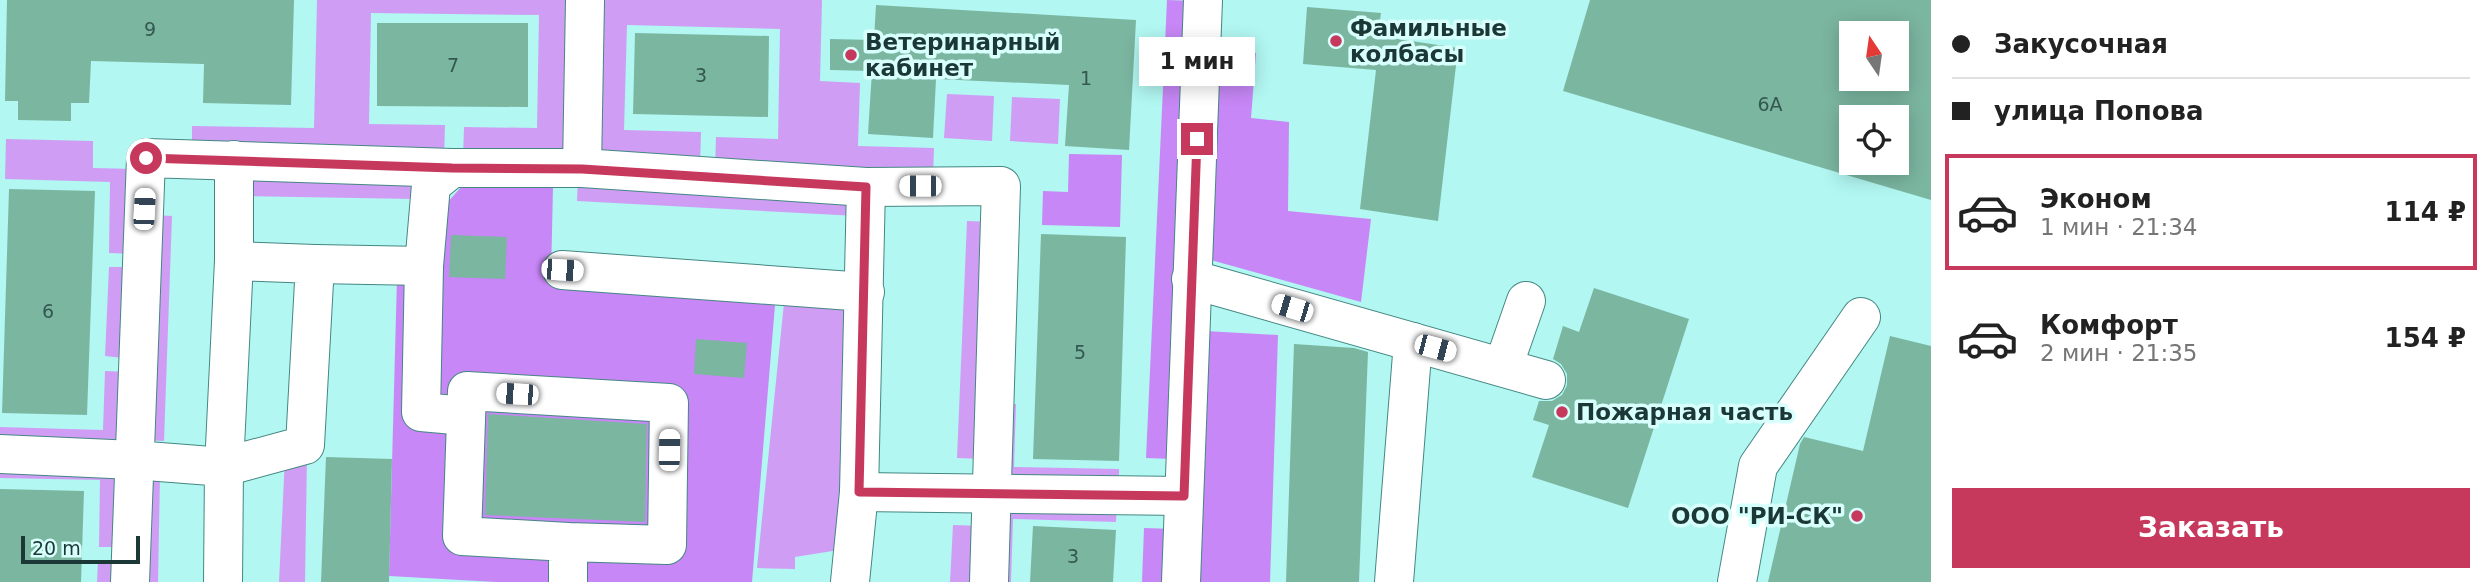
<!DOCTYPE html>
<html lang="ru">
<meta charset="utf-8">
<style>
:root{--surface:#fff;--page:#f2f2f2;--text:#222;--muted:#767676;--line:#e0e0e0;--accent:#c7385d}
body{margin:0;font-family:"DejaVu Sans",sans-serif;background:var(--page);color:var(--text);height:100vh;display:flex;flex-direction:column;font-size:26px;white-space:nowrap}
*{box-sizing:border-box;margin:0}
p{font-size:23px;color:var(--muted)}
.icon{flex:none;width:38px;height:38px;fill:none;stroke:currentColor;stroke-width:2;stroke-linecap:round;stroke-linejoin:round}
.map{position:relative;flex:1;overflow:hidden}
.drawer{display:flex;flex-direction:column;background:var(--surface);width:560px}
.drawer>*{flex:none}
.hud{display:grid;align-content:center;height:154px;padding:0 21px;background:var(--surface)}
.needle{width:46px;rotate:347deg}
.tools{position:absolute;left:1839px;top:21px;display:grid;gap:14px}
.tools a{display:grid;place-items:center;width:70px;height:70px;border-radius:0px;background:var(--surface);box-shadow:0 4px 18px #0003;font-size:35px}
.scale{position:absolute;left:21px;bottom:18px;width:119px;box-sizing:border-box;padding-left:7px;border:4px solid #1c3836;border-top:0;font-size:19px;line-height:24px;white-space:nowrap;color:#1c3836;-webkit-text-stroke:5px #d7fffb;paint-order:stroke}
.end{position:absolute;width:32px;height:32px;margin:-16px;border:9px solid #c7385d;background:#fff;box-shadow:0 0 0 4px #fff}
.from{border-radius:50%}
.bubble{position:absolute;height:49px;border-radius:0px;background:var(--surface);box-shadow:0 4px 18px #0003;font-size:23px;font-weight:600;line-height:49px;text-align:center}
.car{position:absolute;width:21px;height:42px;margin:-21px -10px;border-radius:9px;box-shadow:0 0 5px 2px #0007;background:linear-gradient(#fff 24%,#345 0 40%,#fff 0 76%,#345 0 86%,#fff 0)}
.hud b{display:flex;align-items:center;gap:24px;height:66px;font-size:26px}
.hud b+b{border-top:2px solid var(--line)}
.hud i{width:18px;height:18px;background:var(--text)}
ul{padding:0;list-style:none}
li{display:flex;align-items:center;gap:21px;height:116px;margin:0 14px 10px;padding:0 7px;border:4px solid transparent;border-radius:0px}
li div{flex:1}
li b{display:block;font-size:26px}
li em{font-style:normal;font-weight:600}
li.on{border-color:var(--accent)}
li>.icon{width:63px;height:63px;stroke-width:1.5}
.cta{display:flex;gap:14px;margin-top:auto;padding:14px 21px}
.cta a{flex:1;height:80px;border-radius:0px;background:var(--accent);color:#fff;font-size:28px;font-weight:600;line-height:80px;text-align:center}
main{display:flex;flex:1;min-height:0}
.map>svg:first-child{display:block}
</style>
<main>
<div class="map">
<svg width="1931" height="582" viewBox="0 0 1931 582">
<rect width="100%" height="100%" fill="#b2f7f2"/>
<!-- green -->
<g fill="#cf9ef4">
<polygon points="317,0 579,0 576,161 463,159 464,127 537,128 539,15 371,13 369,124 445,125 444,158 192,154 192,126 314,128"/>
<polygon points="594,0 822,0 820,81 860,83 858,146 934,148 933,177 715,171 716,137 778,139 780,29 627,25 624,130 701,132 700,168 589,165"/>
<polygon points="947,94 994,96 992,141 944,138"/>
<polygon points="1012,97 1060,99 1058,144 1010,141"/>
<polygon points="6,139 93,141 93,168 136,169 134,254 109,253 110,182 5,179"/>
<polygon points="243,171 415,174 415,199 243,196"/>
<polygon points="578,178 859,193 857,216 577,201"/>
<polygon points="152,215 172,216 164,441 144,440"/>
<polygon points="967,221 993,222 983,459 957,458"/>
<polygon points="109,267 136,267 132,359 105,356"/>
<polygon points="785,293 856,304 845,549 795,557 795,569 757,568"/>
<polygon points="105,371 130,372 128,450 0,446 0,427 103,430"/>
<polygon points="1000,404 1016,404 1014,467 1119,469 1119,489 998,487"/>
<polygon points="307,456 305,582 279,582 285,457"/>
<polygon points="0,461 127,465 124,547 99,547 100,480 0,478"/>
<polygon points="141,476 160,477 158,582 139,582"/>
<polygon points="997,499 1117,502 1116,522 1013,519 1011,582 994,582"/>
<polygon points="953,525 983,526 981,582 950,582"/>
<polygon points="98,561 122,562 122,582 97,582"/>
</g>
<!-- forest -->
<g fill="#c787f6">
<polygon points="1167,0 1194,1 1173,459 1146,458"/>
<polygon points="1256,53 1251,118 1289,122 1288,211 1371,219 1361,302 1200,257 1207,54"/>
<polygon points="1069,154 1122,155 1120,227 1042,225 1043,191 1068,192"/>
<polygon points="463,185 553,187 551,276 776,293 752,582 496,582 389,576 397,278 446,204"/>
<polygon points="1205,331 1278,335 1270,582 1200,582"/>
<polygon points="1144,528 1175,529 1173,582 1142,582"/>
</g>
<!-- building -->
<g fill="#7bb6a1" fill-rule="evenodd">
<polygon points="7,0 294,0 291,105 203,103 204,64 91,61 89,103 71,103 71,121 18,120 18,101 5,101"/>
<path d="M1590,0H1931V200L1563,91ZM1852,33H1897V79H1852ZM1852,117H1897V163H1852Z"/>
<polygon points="876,5 1136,20 1129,150 1065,146 1069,85 936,79 933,138 868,134 872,71 830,70 830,39 874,40"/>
<polygon points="1307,7 1381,13 1378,36 1458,48 1438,221 1360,209 1376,70 1303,64"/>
<polygon points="377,23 528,23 528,107 377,106"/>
<polygon points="635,33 769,36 768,117 633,114"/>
<polygon points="9,189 95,191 87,415 2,413"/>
<polygon points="1041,234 1126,237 1119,461 1033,459"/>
<polygon points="451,235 507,237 505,279 449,277"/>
<polygon points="1594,288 1689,319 1628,508 1532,477 1549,425 1533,420 1539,401 1552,401 1562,395 1567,385 1567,374 1561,364 1553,359 1563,326 1579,332"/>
<polygon points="1890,336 1931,346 1931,582 1768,582 1800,444 1804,437 1863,451"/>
<polygon points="696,339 747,343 744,378 694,374"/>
<polygon points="1294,344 1354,348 1368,352 1359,582 1286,582"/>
<polygon points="488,414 647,424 645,522 485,515"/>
<polygon points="326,457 392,459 389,582 321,582"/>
<polygon points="0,489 84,491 81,582 0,582"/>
<polygon points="1033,526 1116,530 1113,582 1030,582"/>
</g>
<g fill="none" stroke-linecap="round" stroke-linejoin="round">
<!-- minor casing -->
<g stroke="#448782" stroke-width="40">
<g id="minor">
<polyline points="234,160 234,261 224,467 305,445 315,264 234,261"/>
<polyline points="582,168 585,0"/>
<polyline points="315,264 424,266 431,185 452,168"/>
<polyline points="424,266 421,412 466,416"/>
<polyline points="562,270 865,292"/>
<polyline points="1191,279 1546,380"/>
<polyline points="1503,367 1526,301"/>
<polyline points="0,454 134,460 224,467 223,582"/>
<polyline points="859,492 1184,496"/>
<polyline points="568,542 667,545 669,403 467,391 462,536 568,542 568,582"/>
<polyline points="130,582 146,158 452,168 582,168 866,187 1001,186 989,582"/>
<polyline points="850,582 859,492 866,187"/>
<polyline points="1181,582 1203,0"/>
<polyline points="1394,582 1413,342"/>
<polyline points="1737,582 1758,466 1861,317"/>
</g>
</g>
<!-- minor -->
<use href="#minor" stroke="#fff" stroke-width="38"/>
</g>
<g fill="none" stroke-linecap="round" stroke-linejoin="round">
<!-- route -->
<polyline stroke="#c7385d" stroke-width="9" points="146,158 452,168 582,169 866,187 859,492 1184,496 1197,139"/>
</g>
<!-- markers -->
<g fill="#c7385d" stroke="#d7fffb" stroke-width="2.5">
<circle cx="1336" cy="41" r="7"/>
<circle cx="851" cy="55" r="7"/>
<circle cx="1562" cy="412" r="7"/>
<circle cx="1857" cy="516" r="7"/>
</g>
<g text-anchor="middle" stroke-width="7" stroke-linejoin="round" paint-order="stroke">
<!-- number labels -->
<g font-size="19" fill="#345851">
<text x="150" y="36">9</text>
<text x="453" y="72">7</text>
<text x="701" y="82">3</text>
<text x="1086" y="85">1</text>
<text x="1770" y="111">6А</text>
<text x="48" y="318">6</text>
<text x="1080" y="359">5</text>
<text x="1073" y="563">3</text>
</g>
<!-- poi labels -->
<g font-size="23" font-weight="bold" fill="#1c3836" stroke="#d7fffb" text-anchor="start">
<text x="1350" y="36">Фамильные<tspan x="1350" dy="26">колбасы</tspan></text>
<text x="865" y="50">Ветеринарный<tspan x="865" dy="26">кабинет</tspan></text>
<text x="1576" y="420">Пожарная часть</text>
<text x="1843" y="524" text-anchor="end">ООО "РИ-СК"</text>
</g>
</g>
</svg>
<div class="tools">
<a><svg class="needle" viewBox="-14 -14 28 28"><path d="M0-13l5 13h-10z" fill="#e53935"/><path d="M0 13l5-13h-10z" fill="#767676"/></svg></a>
<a><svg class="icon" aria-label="locate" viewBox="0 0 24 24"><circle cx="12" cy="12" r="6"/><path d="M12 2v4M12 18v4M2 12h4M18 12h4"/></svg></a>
</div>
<div class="scale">20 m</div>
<i class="end from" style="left:146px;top:158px"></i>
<i class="end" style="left:1197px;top:139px"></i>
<div class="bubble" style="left:1139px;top:37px;width:116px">1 мин</div>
<i class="car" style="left:920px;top:186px;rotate:270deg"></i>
<i class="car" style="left:144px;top:209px;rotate:3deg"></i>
<i class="car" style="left:562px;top:270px;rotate:94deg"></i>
<i class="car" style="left:1292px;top:308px;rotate:287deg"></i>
<i class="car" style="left:1435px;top:348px;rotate:105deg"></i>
<i class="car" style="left:517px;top:394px;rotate:273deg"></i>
<i class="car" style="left:669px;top:450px;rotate:1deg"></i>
</div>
<section class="drawer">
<div class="hud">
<b><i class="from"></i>Закусочная</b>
<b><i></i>улица Попова</b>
</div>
<ul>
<li class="on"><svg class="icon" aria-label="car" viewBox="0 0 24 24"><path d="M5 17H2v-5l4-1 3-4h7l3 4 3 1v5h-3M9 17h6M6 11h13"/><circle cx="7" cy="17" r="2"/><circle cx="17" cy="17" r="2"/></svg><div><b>Эконом</b><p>1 мин · 21:34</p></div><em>114 ₽</em></li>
<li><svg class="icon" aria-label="car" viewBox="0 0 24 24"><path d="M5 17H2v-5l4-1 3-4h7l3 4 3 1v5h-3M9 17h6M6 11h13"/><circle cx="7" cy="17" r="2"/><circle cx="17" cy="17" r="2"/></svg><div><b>Комфорт</b><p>2 мин · 21:35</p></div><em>154 ₽</em></li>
</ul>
<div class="cta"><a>Заказать</a></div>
</section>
</main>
